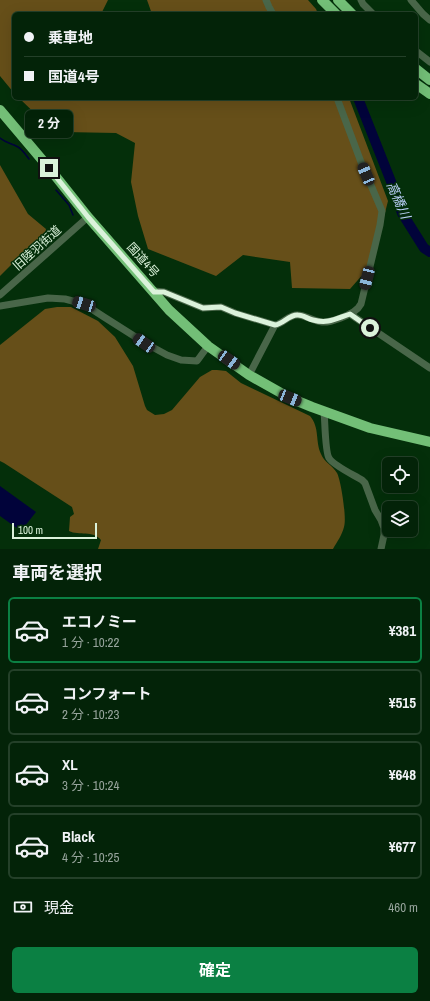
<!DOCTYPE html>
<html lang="ja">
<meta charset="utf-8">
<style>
:root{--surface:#032308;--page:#0d2b12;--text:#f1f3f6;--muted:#97a49c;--line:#244029;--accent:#0b8043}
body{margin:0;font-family:"Archivo Narrow","Noto Sans JP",sans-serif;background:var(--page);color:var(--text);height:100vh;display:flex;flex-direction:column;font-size:15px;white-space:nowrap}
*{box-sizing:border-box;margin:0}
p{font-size:13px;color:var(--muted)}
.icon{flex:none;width:22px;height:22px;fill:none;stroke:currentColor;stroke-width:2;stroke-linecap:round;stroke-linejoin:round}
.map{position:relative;height:549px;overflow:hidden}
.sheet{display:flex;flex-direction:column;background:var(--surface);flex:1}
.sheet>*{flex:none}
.top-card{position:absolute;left:12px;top:12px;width:406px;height:88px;border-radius:6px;box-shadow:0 4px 16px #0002,0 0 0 1px var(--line);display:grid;align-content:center;height:88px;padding:0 12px;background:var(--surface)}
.buttons{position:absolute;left:382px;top:457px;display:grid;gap:8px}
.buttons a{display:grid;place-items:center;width:36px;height:36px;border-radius:6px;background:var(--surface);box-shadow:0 4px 16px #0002,0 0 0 1px var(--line);font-size:20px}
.scale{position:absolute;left:12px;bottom:10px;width:85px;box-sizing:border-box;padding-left:4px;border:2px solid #dbf2db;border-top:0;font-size:11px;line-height:14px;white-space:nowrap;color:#dbf2db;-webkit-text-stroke:3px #042f0a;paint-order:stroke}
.end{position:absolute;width:18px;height:18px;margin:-9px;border:5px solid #dbf2db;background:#111;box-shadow:0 0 0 2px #111}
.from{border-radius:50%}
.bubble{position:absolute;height:28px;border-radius:6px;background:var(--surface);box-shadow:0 4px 16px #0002,0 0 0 1px var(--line);font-size:13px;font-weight:700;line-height:28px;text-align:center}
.car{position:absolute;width:12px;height:24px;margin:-12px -6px;border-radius:5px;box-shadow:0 0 3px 1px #0007;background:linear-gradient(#222 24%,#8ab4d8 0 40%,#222 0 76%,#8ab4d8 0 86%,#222 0)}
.top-card b{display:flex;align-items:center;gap:14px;height:38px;font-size:15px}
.top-card b+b{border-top:1px solid var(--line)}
.top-card i{width:10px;height:10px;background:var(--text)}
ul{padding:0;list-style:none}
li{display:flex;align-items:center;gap:12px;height:66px;margin:0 8px 6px;padding:0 4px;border:2px solid var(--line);border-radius:6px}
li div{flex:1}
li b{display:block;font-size:15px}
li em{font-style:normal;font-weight:700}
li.selected{border-color:var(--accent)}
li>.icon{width:36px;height:36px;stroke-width:1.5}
h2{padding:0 12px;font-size:18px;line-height:48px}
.pay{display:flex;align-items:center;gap:10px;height:44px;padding:0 12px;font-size:15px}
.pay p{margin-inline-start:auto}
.primary-button{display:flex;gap:8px;margin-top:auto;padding:8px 12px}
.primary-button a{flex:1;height:46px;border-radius:6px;background:var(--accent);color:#fff;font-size:16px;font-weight:700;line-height:46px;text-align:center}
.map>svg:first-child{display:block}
</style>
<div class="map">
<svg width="430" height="549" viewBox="0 0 430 549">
<rect width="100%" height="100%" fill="#042f0a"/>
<!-- forest -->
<g fill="#664f19">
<polygon points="0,0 108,0 101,14 14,14 14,93 0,76"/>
<polygon points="147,0 308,0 316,9 318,14 152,14"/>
<polygon points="19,98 349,98 388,201 372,264 350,289 292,288 290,262 243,255 216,276 148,249 138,216 131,182 135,143 116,133 64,132 48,126"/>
<polygon points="0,165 28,214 46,229 43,242 40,245 26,250 0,276"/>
<path d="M57,307H71L98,321L115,337L133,366L145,406L147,410L155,415L164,414L172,410L200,377L212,370H217L226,371L241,383L310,416C320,428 315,441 321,454C324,462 332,465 337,473C341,480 347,519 344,527C342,535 337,542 333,549H98L101,540C93,530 79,536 69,531L70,517L74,514L72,507L4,463L0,461V345L45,309Z"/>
</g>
<!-- water -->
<polygon fill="#01033a" points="0,486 36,512 21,531 0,516"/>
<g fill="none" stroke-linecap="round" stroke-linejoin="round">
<!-- stream -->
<g stroke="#01033a" stroke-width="1.5">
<path d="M0,138C6,143 11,143 18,147C22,149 26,155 29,159"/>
<polyline points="39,171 44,177"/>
<polyline points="56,190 69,205 73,215"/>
</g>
<!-- river -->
<polyline stroke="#01033a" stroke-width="10" points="358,98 392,184 402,213 424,248 430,252"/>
<!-- minor -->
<g stroke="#496649" stroke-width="7">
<polyline points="266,0 269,7 273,14"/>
<polyline points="361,0 363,4 373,14"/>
<polyline points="411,0 423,14 430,20"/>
<polyline points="416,51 430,62"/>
<path d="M154,291L164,292L203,308L221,307L235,313L275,325C283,324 289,314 298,315C304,315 314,321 322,322C330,323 351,315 357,309C359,308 359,306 361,304L380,225L382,211L361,162L337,98"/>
<polyline points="0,295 88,217"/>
<polyline points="0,306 48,298 65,299 84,304 104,317 145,343 167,355 181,360 197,361 208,346"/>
<polyline points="350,314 430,368"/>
<polyline points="249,375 275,325"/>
<path d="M324,411C325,420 325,452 329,458C334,466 354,475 362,480L365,483L375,510L381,520L384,528V535L381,549"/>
</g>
<!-- highway -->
<g stroke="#73bf77" stroke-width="10">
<polyline points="322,0 336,14"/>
<polyline points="338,0 352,14"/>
<polyline points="416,69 430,80"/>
<polyline points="416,84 430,94"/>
<polyline points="0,110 49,168 88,217 169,310 208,346 249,375 290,398 312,407 370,428 430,442"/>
</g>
</g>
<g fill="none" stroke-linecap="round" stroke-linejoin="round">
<!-- route -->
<path stroke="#dbf2db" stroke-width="5" d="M49,168L88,217L154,292H164L203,308L221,307L235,313L275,325C283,324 290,314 298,315C303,315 308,319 313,320C328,324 335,319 350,314L370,328"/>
</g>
<g text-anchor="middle" stroke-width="3" stroke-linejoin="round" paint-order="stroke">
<!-- street labels -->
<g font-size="12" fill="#dbf2db" stroke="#042f0a">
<text transform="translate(37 248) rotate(-42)" y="4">旧陸羽街道</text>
<text transform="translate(143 260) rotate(48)" y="4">国道4号</text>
</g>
<!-- water labels -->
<g font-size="13" font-style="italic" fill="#bcd0fb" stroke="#042f0a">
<text transform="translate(399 200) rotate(66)" y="5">高橋川</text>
</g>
</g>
</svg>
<div class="buttons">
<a><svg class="icon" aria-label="locate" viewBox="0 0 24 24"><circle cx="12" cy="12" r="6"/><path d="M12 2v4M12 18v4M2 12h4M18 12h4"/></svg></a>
<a><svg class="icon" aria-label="layers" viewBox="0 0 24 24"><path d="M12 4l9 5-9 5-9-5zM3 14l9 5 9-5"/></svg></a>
</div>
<div class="scale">100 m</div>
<i class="end from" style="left:370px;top:328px"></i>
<i class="end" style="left:49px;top:168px"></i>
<div class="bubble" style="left:25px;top:110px;width:48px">2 分</div>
<i class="car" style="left:366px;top:174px;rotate:337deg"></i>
<i class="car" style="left:367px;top:278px;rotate:194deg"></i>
<i class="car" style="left:84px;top:304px;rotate:287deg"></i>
<i class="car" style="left:144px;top:343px;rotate:304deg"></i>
<i class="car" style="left:229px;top:360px;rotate:125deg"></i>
<i class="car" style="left:290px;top:398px;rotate:112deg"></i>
<div class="top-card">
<b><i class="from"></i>乗車地</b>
<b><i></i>国道4号</b>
</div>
</div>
<section class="sheet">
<h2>車両を選択</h2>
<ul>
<li class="selected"><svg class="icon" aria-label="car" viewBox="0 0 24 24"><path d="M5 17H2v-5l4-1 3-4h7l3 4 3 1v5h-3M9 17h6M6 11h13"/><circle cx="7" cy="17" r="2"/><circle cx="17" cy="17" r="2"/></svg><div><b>エコノミー</b><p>1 分 · 10:22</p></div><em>¥381</em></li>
<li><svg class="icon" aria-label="car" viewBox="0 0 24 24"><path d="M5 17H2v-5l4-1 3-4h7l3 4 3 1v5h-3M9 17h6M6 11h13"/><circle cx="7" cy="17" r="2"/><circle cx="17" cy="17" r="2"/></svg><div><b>コンフォート</b><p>2 分 · 10:23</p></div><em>¥515</em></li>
<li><svg class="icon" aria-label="car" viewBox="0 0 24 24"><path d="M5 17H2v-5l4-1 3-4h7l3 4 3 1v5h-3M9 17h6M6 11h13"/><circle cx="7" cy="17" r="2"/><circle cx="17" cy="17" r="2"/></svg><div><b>XL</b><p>3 分 · 10:24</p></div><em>¥648</em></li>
<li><svg class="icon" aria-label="car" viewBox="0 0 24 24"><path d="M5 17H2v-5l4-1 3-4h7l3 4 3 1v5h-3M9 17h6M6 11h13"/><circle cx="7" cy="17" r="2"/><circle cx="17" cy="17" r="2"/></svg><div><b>Black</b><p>4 分 · 10:25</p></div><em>¥677</em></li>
</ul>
<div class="pay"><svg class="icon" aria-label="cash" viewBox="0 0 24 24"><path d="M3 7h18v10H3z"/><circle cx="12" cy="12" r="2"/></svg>現金<p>460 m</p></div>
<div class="primary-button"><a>確定</a></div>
</section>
